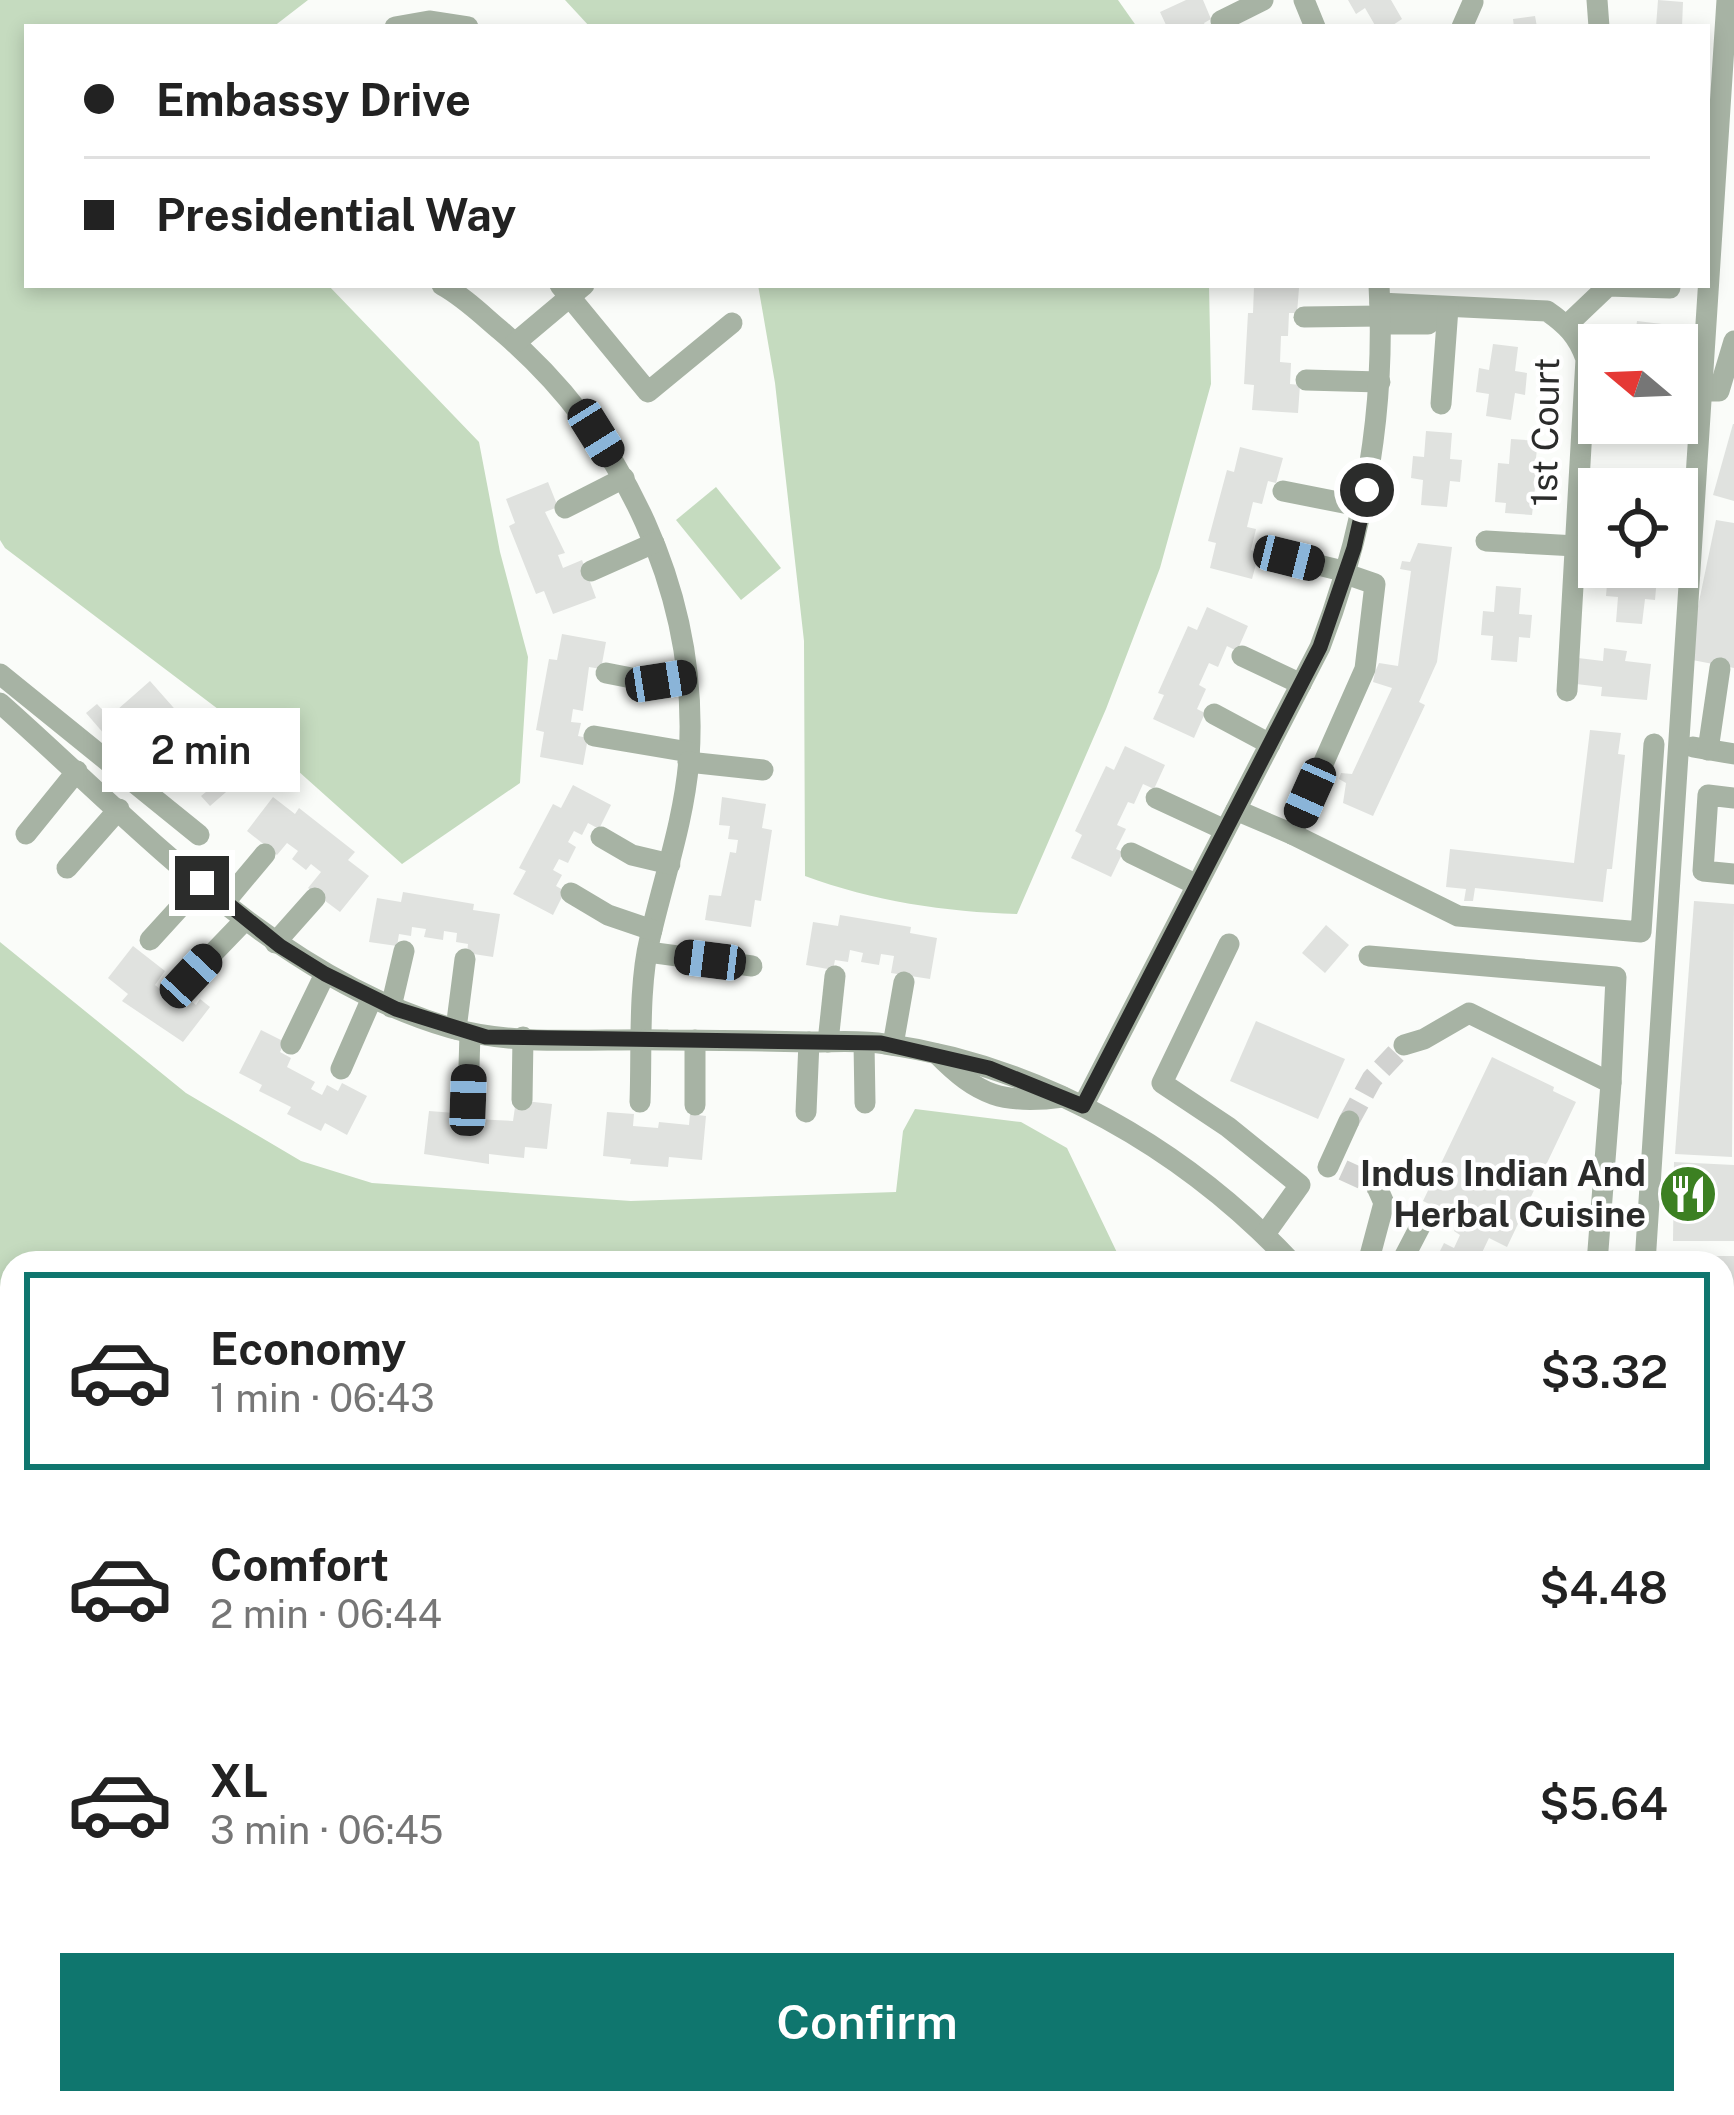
<!DOCTYPE html>
<meta charset="utf-8">
<style>
:root{--surface:#fff;--page:#f2f2f2;--text:#222;--muted:#767676;--line:#e0e0e0;--accent:#0f766e}
body{margin:0;font-family:"Public Sans",sans-serif;background:var(--page);color:var(--text);height:100vh;display:flex;flex-direction:column;font-size:45px;white-space:nowrap}
*{box-sizing:border-box;margin:0}
p{font-size:39px;color:var(--muted)}
.icon{flex:none;width:66px;height:66px;fill:none;stroke:currentColor;stroke-width:2;stroke-linecap:round;stroke-linejoin:round}
.map{position:relative;flex:1;overflow:hidden}
.details{position:absolute;left:0px;top:1251px;width:1734px;height:864px;display:flex;flex-direction:column;background:var(--surface);border-radius:36px 36px 0 0;box-shadow:0 6px 18px #0003}
.details>*{flex:none}
.top-card{position:absolute;left:24px;top:24px;width:1686px;height:264px;border-radius:0px;box-shadow:0 6px 18px #0003;display:grid;align-content:center;height:264px;padding:0 60px;background:var(--surface)}
.needle{width:78px;rotate:289deg}
.buttons{position:absolute;left:1578px;top:324px;display:grid;gap:24px}
.buttons a{display:grid;place-items:center;width:120px;height:120px;border-radius:0px;background:var(--surface);box-shadow:0 6px 18px #0003;font-size:60px}
.end{position:absolute;width:54px;height:54px;margin:-27px;border:15px solid #2b2c2b;background:#fff;box-shadow:0 0 0 6px #fff}
.from{border-radius:50%}
.bubble{position:absolute;height:84px;border-radius:0px;background:var(--surface);box-shadow:0 6px 18px #0003;font-size:39px;font-weight:600;line-height:84px;text-align:center}
.car{position:absolute;width:36px;height:72px;margin:-36px -18px;border-radius:15px;box-shadow:0 0 9px 3px #0007;background:linear-gradient(#222 24%,#8ab4d8 0 40%,#222 0 76%,#8ab4d8 0 86%,#222 0)}
.top-card b{display:flex;align-items:center;gap:42px;height:114px;font-size:45px}
.top-card b+b{border-top:3px solid var(--line)}
.top-card i{width:30px;height:30px;background:var(--text)}
ul{padding:21px 0 0;list-style:none}
li{display:flex;align-items:center;gap:36px;height:198px;margin:0 24px 18px;padding:0 36px;border:6px solid transparent;border-radius:0px}
li div{flex:1}
li b{display:block;font-size:45px}
li em{font-style:normal;font-weight:600}
li.current{border-color:var(--accent)}
li>.icon{width:108px;height:108px;stroke-width:1.5}
.button{display:flex;gap:24px;margin-top:auto;padding:24px 60px}
.button a{flex:1;height:138px;border-radius:0px;background:var(--accent);color:#fff;font-size:48px;font-weight:600;line-height:138px;text-align:center}
.map>svg:first-child{display:block}
</style>
<div class="map">
<svg width="1734" height="2115" viewBox="0 0 1734 2115">
<rect width="100%" height="100%" fill="#fafcf9"/>
<!-- green -->
<g fill="#c5dbbf">
<polygon points="0,0 308,0 273,27 27,27 27,285 328,285 479,442 500,552 528,657 520,783 402,864 288,762 5,548 0,540"/>
<polygon points="565,0 1118,0 1137,27 590,27"/>
<path d="M758,285H1209L1211,384L1160,568L1106,709L1017,914C946,912 872,901 805,876L804,641L775,383Z"/>
<polygon points="716,487 781,568 741,600 676,520"/>
<polygon points="0,942 186,1093 301,1161 372,1183 631,1201 896,1192 903,1131 915,1109 1021,1122 1067,1148 1122,1263 12,1263 12,2103 84,2103 64,2115 0,2115"/>
<polygon points="307,2103 716,2103 700,2115 587,2115 527,2104 504,2115 316,2115"/>
</g>
<!-- building -->
<g fill="#e0e2df">
<polygon points="1186,0 1203,0 1211,19 1204,23 1206,27 1167,27 1160,12"/>
<polygon points="1348,0 1391,0 1402,19 1390,27 1376,27 1365,8 1356,14"/>
<polygon points="1658,0 1683,2 1682,27 1656,27"/>
<polygon points="1535,16 1537,27 1514,27 1513,19"/>
<polygon points="1254,286 1299,288 1297,313 1289,313 1288,336 1281,336 1280,362 1291,363 1290,384 1300,385 1298,413 1252,410 1254,385 1244,384 1248,313 1253,313"/>
<polygon points="1637,321 1662,324 1660,345 1634,345"/>
<polygon points="1493,344 1518,347 1515,371 1527,373 1525,395 1515,393 1511,420 1486,416 1489,394 1476,392 1479,368 1489,370"/>
<polygon points="1733,424 1734,424 1734,501 1713,495"/>
<polygon points="1426,431 1452,433 1450,459 1462,460 1460,482 1450,481 1447,507 1421,505 1423,480 1411,478 1413,456 1424,457"/>
<polygon points="1511,439 1538,441 1535,466 1547,467 1545,489 1535,488 1532,515 1505,513 1506,503 1495,502 1498,463 1509,464"/>
<polygon points="1240,447 1283,458 1276,483 1268,481 1262,504 1253,502 1247,527 1256,529 1251,550 1259,553 1252,579 1210,568 1216,543 1208,541 1227,470 1234,472"/>
<polygon points="548,482 558,507 545,512 565,553 558,555 563,568 582,560 596,598 553,614 544,591 536,594 509,526 515,523 506,499"/>
<polygon points="1716,520 1734,523 1734,668 1687,659"/>
<polygon points="1418,543 1452,547 1437,662 1419,702 1425,705 1373,816 1343,803 1346,783 1339,779 1341,773 1352,774 1392,688 1373,682 1375,672 1379,663 1398,666 1411,571 1400,569 1402,561 1410,562"/>
<polygon points="1620,567 1646,567 1645,576 1657,577 1655,600 1645,599 1642,624 1616,622 1618,597 1606,596 1608,572 1619,573"/>
<polygon points="1496,586 1521,588 1519,614 1532,615 1530,638 1519,637 1517,662 1491,660 1493,636 1481,635 1483,611 1494,612"/>
<polygon points="1207,607 1248,626 1237,651 1227,646 1218,667 1209,663 1199,685 1206,689 1197,709 1205,713 1194,738 1153,719 1164,695 1158,693 1188,626 1197,630"/>
<polygon points="562,634 606,642 601,669 589,667 583,711 573,709 571,722 581,723 578,736 588,738 583,765 540,757 544,732 536,730 549,659 557,660"/>
<polygon points="1604,648 1627,651 1625,661 1651,664 1647,700 1601,696 1602,687 1576,684 1578,658 1603,661"/>
<polygon points="150,681 180,715 186,711 216,746 221,741 249,772 210,806 201,796 212,787 199,772 185,783 146,739 125,758 86,713 97,704 109,717"/>
<polygon points="1590,730 1621,733 1618,754 1625,755 1612,869 1607,869 1603,902 1475,888 1473,901 1464,901 1466,889 1446,887 1450,849 1574,863"/>
<polygon points="1125,746 1165,765 1154,789 1143,784 1134,804 1128,802 1117,825 1126,829 1116,849 1123,852 1111,877 1071,858 1082,835 1075,831 1106,766 1114,770"/>
<polygon points="573,785 611,805 599,829 588,823 582,835 574,831 568,842 576,847 568,863 559,859 553,870 562,875 556,886 565,891 553,915 513,894 526,871 519,868 553,804 561,808"/>
<polygon points="273,797 295,814 299,808 355,852 348,860 369,876 340,912 308,888 321,872 311,864 306,870 292,859 298,851 287,843 277,855 247,831"/>
<polygon points="722,797 766,804 762,828 772,830 761,901 755,900 751,927 705,920 709,895 721,896 730,852 736,853 738,840 728,839 730,826 719,825"/>
<polygon points="403,892 474,904 473,910 500,914 493,957 467,953 468,944 456,942 457,933 444,931 443,940 424,937 426,929 412,927 411,936 399,934 397,946 369,942 377,898 401,902"/>
<polygon points="1694,901 1734,904 1732,1157 1675,1154"/>
<polygon points="840,915 911,927 910,933 937,938 930,979 891,973 894,956 881,954 879,965 861,962 863,953 850,950 848,962 835,960 833,970 806,965 813,922 838,926"/>
<polygon points="1326,925 1349,945 1325,973 1302,953"/>
<polygon points="133,946 165,971 155,985 165,993 171,985 196,1005 200,999 210,1007 183,1042 122,1001 128,994 108,978"/>
<polygon points="1256,1021 1345,1059 1318,1119 1230,1081"/>
<polygon points="261,1030 285,1042 280,1052 291,1058 287,1067 315,1082 311,1089 322,1095 327,1085 338,1091 342,1083 367,1096 347,1135 325,1123 321,1131 287,1114 291,1107 259,1091 262,1085 239,1073"/>
<polygon points="1492,1057 1554,1087 1553,1091 1576,1102 1507,1247 1489,1238 1477,1263 1434,1263 1444,1243 1454,1248 1460,1235 1454,1231 1460,1219 1423,1201"/>
<polygon points="516,1100 552,1104 547,1149 525,1147 524,1158 489,1154 489,1164 424,1154 429,1111 455,1113 454,1118 513,1121"/>
<polygon points="607,1112 634,1114 633,1126 658,1128 659,1122 689,1125 690,1114 706,1116 702,1160 669,1157 668,1167 630,1164 631,1159 603,1156"/>
<polygon points="1674,1162 1734,1165 1734,1241 1673,1241"/>
<polygon points="1702,1256 1734,1256 1734,1305 1722,1305 1722,1263 1702,1263"/>
<polygon points="1734,1313 1734,1381 1722,1382 1722,1314"/>
<polygon points="1734,1655 1734,1687 1722,1690 1722,1657"/>
<polygon points="1722,1830 1734,1834 1734,2115 1622,2115 1626,2103 1722,2103"/>
<polygon points="182,2103 239,2103 242,2115 160,2115 159,2110"/>
</g>
<g fill="none" stroke-linecap="round" stroke-linejoin="round">
<!-- minor-tunnel -->
<g stroke="#d1d2d0" stroke-width="21" stroke-dasharray="21 10" stroke-linecap="butt">
<polyline points="1349,1121 1372,1079 1404,1045"/>
<polyline points="1343,1170 1376,1185"/>
</g>
<!-- path -->
<g stroke="#b3b4b2" stroke-width="3" stroke-dasharray="6 6" stroke-linecap="butt">
<polyline points="1722,1806 1734,1810"/>
<polyline points="1734,1834 1734,1833"/>
<polyline points="1730,2115 1734,2105"/>
</g>
<!-- minor -->
<g stroke="#a7b3a4" stroke-width="21">
<polyline points="1304,0 1315,27"/>
<polyline points="1597,0 1599,27"/>
<polyline points="1221,21 1263,0"/>
<polyline points="395,27 429,21 468,27"/>
<polyline points="1462,27 1473,2"/>
<path d="M442,285C464,297 481,314 500,330C624,435 700,595 689,759C684,821 664,877 650,938C638,987 642,1051 640,1102"/>
<polyline points="560,285 648,392 732,323"/>
<path d="M1380,303L1547,311C1566,324 1578,336 1586,359L1567,691"/>
<polyline points="1304,317 1381,316"/>
<polyline points="1381,324 1428,324 1448,308"/>
<polyline points="1567,325 1608,286 1670,288"/>
<polyline points="515,343 584,285"/>
<polyline points="1306,380 1380,382"/>
<polyline points="1701,391 1719,391 1734,341"/>
<polyline points="1441,404 1448,308"/>
<polyline points="1283,491 1364,507"/>
<polyline points="565,508 624,478"/>
<polyline points="1486,541 1576,546"/>
<polyline points="1265,552 1347,572"/>
<polyline points="591,571 654,543"/>
<polyline points="1242,656 1301,684"/>
<polyline points="606,673 652,682 687,677"/>
<polyline points="0,674 199,835"/>
<path d="M0,703C137,824 272,976 451,1028C519,1047 598,1038 668,1040C716,1040 764,1041 813,1042C836,1042 862,1040 885,1044C1041,1066 1185,1149 1292,1263"/>
<polyline points="1214,714 1270,744"/>
<polyline points="594,736 689,752"/>
<polyline points="1693,747 1734,754"/>
<polyline points="1708,750 1720,668"/>
<polyline points="688,762 763,770"/>
<polyline points="1156,798 1225,830"/>
<polyline points="1734,798 1708,795 1703,871 1734,874"/>
<polyline points="1236,810 1292,834 1365,669 1375,584 1346,574"/>
<polyline points="26,834 77,771"/>
<polyline points="1292,834 1458,916 1641,932 1654,744"/>
<polyline points="601,837 632,855 670,864"/>
<polyline points="1131,853 1197,885"/>
<polyline points="67,868 119,809"/>
<polyline points="571,893 608,915 652,930"/>
<polyline points="224,903 265,854"/>
<polyline points="150,940 202,883"/>
<polyline points="275,943 315,898"/>
<polyline points="1229,944 1162,1083 1228,1127 1300,1185 1265,1234"/>
<polyline points="648,952 752,966"/>
<polyline points="1369,956 1616,977 1611,1083"/>
<polyline points="191,976 245,920"/>
<polyline points="391,1007 404,951"/>
<polyline points="456,1029 465,959"/>
<polyline points="828,1042 835,976"/>
<polyline points="864,1043 865,1103"/>
<polyline points="291,1044 325,974"/>
<polyline points="893,1045 904,982"/>
<polyline points="1404,1045 1424,1039 1469,1013 1611,1083 1597,1263"/>
<path d="M937,1054C978,1096 1004,1105 1063,1097"/>
<polyline points="341,1069 372,998"/>
<polyline points="468,1100 470,1033"/>
<polyline points="522,1100 523,1037"/>
<polyline points="695,1105 695,1040"/>
<path d="M1083,1106L1320,647C1365,530 1386,411 1379,285"/>
<polyline points="806,1112 809,1042"/>
<polyline points="1328,1167 1349,1121"/>
<polyline points="1368,1263 1384,1203 1376,1185"/>
<polyline points="1401,1263 1425,1217"/>
<polyline points="1645,1263 1727,0"/>
<polyline points="1724,1532 1731,1405 1734,1405"/>
<polyline points="1722,1569 1734,1567"/>
<polyline points="1722,1641 1734,1639"/>
<polyline points="1722,1699 1734,1697"/>
<polyline points="1722,1764 1734,1760"/>
<polyline points="695,2103 703,2115"/>
<polyline points="801,2115 818,2103"/>
<polyline points="1049,2115 1053,2103"/>
<polyline points="1171,2115 1176,2103"/>
<polyline points="1554,2115 1559,2103"/>
</g>
</g>
<g fill="none" stroke-linecap="round" stroke-linejoin="round">
<!-- route -->
<polyline stroke="#2b2c2b" stroke-width="15" points="202,883 280,946 325,974 396,1009 486,1037 881,1043 989,1068 1083,1106 1320,647 1354,548 1367,490"/>
</g>
<!-- icons -->
<defs>
<g id="restaurant-disc" transform="scale(3)"><circle r="9.5" fill="#3c8022" stroke="#fff"/><path d="M-5-6h1v4h1v-4h1v4h1v-4h1v5L-1.5 .5V6h-2V.5L-5-1ZM5-6V6H3V1.5H1.5Q1.5-4 5-6Z" fill="#fff"/></g>
</defs>
<g fill-rule="evenodd">
<use href="#restaurant-disc" x="1688" y="1194"/>
</g>
<g text-anchor="middle" stroke-width="9" stroke-linejoin="round" paint-order="stroke">
<!-- street labels -->
<g font-size="36" fill="#2b2c2b" stroke="#fff">
<text transform="translate(1545 432) rotate(-89)" y="13">1st Court</text>
</g>
<!-- poi labels -->
<g font-size="36" font-weight="bold" fill="#2b2c2b" stroke="#fff" text-anchor="end">
<text x="1646" y="1186">Indus Indian And<tspan x="1646" dy="41">Herbal Cuisine</tspan></text>
</g>
</g>
</svg>
<div class="buttons">
<a><svg class="needle" viewBox="-14 -14 28 28"><path d="M0-13l5 13h-10z" fill="#e53935"/><path d="M0 13l5-13h-10z" fill="#767676"/></svg></a>
<a><svg class="icon" aria-label="locate" viewBox="0 0 24 24"><circle cx="12" cy="12" r="6"/><path d="M12 2v4M12 18v4M2 12h4M18 12h4"/></svg></a>
</div>
<i class="end from" style="left:1367px;top:490px"></i>
<i class="end" style="left:202px;top:883px"></i>
<div class="bubble" style="left:102px;top:708px;width:198px">2 min</div>
<i class="car" style="left:596px;top:433px;rotate:148deg"></i>
<i class="car" style="left:1289px;top:558px;rotate:104deg"></i>
<i class="car" style="left:661px;top:681px;rotate:81deg"></i>
<i class="car" style="left:1310px;top:793px;rotate:204deg"></i>
<i class="car" style="left:710px;top:960px;rotate:277deg"></i>
<i class="car" style="left:191px;top:976px;rotate:43deg"></i>
<i class="car" style="left:468px;top:1100px;rotate:2deg"></i>
<div class="top-card">
<b><i class="from"></i>Embassy Drive</b>
<b><i></i>Presidential Way</b>
</div>
<section class="details">
<ul>
<li class="current"><svg class="icon" aria-label="car" viewBox="0 0 24 24"><path d="M5 17H2v-5l4-1 3-4h7l3 4 3 1v5h-3M9 17h6M6 11h13"/><circle cx="7" cy="17" r="2"/><circle cx="17" cy="17" r="2"/></svg><div><b>Economy</b><p>1 min · 06:43</p></div><em>$3.32</em></li>
<li><svg class="icon" aria-label="car" viewBox="0 0 24 24"><path d="M5 17H2v-5l4-1 3-4h7l3 4 3 1v5h-3M9 17h6M6 11h13"/><circle cx="7" cy="17" r="2"/><circle cx="17" cy="17" r="2"/></svg><div><b>Comfort</b><p>2 min · 06:44</p></div><em>$4.48</em></li>
<li><svg class="icon" aria-label="car" viewBox="0 0 24 24"><path d="M5 17H2v-5l4-1 3-4h7l3 4 3 1v5h-3M9 17h6M6 11h13"/><circle cx="7" cy="17" r="2"/><circle cx="17" cy="17" r="2"/></svg><div><b>XL</b><p>3 min · 06:45</p></div><em>$5.64</em></li>
</ul>
<div class="button"><a>Confirm</a></div>
</section>
</div>
